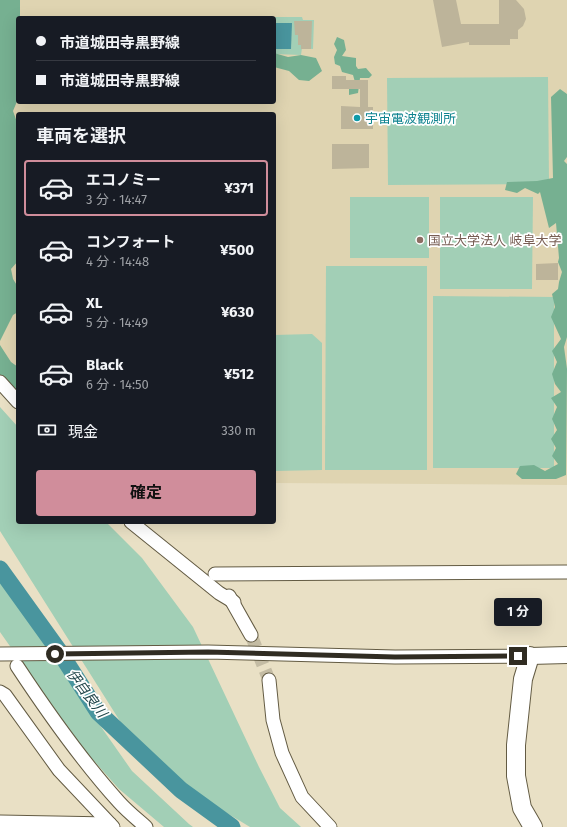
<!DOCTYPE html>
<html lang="ja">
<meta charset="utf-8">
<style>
:root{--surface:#171b24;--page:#242831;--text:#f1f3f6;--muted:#9ea1a6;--line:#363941;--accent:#d08d9b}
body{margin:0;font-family:"Fira Sans","Noto Sans JP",sans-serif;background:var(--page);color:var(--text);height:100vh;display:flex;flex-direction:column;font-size:15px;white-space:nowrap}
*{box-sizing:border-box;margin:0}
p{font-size:13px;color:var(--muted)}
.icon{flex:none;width:22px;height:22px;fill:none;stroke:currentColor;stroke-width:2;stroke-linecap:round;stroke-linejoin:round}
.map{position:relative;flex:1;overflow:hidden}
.side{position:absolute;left:16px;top:112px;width:260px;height:412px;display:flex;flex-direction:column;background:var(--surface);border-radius:4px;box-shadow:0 4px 16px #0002}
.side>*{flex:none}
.banner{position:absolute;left:16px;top:16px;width:260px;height:88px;border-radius:4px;box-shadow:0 4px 16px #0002;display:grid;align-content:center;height:88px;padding:0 20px;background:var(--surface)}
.end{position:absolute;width:18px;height:18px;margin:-9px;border:5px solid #302c22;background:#fff;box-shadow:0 0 0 2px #fff}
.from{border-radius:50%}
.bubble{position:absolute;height:28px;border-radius:4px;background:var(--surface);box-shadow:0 4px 16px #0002;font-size:13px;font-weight:700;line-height:28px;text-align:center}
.banner b{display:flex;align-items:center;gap:14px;height:38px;font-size:15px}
.banner b+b{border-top:1px solid var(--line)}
.banner i{width:10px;height:10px;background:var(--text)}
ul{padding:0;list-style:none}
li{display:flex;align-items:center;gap:12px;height:56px;margin:0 8px 6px;padding:0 12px;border:2px solid transparent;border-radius:4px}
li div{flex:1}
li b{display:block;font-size:15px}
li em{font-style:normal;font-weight:700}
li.selected{border-color:var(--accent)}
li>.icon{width:36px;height:36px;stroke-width:1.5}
h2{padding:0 20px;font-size:18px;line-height:48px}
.pay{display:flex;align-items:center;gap:10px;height:44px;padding:0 20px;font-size:15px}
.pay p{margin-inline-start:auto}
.button{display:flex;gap:8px;margin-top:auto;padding:8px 20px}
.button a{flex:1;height:46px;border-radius:4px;background:var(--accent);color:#111;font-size:16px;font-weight:700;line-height:46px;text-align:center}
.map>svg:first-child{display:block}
</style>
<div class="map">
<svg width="567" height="827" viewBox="0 0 567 827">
<rect width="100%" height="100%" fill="#e9e0c5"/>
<!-- built -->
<path fill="#dfd4b1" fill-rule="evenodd" d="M0,0H567V485L274,483V114H18V386L0,366ZM18,18H274V102H18Z"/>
<!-- green -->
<g fill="#a2cfb6">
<polygon points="218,17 302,17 303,20 314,20 313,49 302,48 301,55 274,54 274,18 218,18"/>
<polygon points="548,77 549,184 388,185 387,78"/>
<rect x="350" y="197" width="79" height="61"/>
<polygon points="440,197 533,197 532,289 440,289"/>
<polygon points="326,266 427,266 427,470 325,470"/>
<polygon points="433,296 554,297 554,468 433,468"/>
<polygon points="312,334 322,343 322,470 274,471 274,335"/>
<polygon points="0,407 18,427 18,522 106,522 142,558 193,627 259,767 280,808 301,827 250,827 197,795 130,737 0,531"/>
<polygon points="0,576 13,594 78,694 132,771 189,824 193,827 164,827 119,789 78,743 0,632"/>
</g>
<!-- forest -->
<g fill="#76b091">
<polygon points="0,0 20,0 20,18 18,18 18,99 13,111 18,125 16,139 18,142 18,221 17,226 18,229 18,261 11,269 13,279 18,287 18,312 13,315 0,341"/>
<polygon points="337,37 344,40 346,50 342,56 356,58 356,66 358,69 366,68 372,75 369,78 360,78 358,93 349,95 349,88 355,82 353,75 342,72 340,66 335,64 334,57 337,50 334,44"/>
<polygon points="274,53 288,57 301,55 316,58 322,71 309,81 299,80 289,71 274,67"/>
<polygon points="560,89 567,94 567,157 564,161 567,164 567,337 564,347 567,369 566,475 556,479 522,479 516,474 520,466 534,465 545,471 558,464 552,456 556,448 551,439 557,430 552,419 557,407 551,398 561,392 555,384 552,374 557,362 552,351 561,339 551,317 555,307 552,294 558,289 559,282 562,272 558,262 559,258 556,223 549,228 540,192 538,194 525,188 517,193 505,190 507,182 537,181 553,178 551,97"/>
<polygon points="0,345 11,362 18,367 18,397 0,377"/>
</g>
<!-- water -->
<polygon fill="#49959e" points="274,23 292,23 291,49 274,49"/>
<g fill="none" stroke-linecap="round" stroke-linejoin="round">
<!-- river -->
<polyline stroke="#49959e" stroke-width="17" points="0,569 59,651 98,712 181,790 232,827"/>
</g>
<!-- building -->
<g fill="#bdb49a">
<polygon points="433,0 456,0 461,24 499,24 499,0 516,0 524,9 526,19 523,26 518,30 518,39 510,39 510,45 469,45 469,42 442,47"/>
<polygon points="294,21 312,21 311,49 301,49 301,45 298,45 298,35 295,35"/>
<polygon points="332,76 346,76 346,80 368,80 368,107 373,107 373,129 341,129 341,106 360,107 360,89 332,89"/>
<polygon points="332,144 369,144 369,168 332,169"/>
<polygon points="558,263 558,280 536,280 536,264"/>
</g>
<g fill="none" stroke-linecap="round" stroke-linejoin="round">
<!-- minor-tunnel -->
<polyline stroke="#c4bca4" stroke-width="13" stroke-dasharray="13 6" stroke-linecap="butt" points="251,635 269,680"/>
<!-- minor casing -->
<g stroke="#635b43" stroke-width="15">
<g id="minor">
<polyline points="0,382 18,402"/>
<polyline points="131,522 219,593 234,602"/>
<polyline points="215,574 567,572"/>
<polyline points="229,596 251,635"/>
<polyline points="0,654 208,652 395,657 530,656"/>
<path d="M17,666C48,713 81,760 119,802C127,811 137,819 146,827"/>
<polyline points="269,680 273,720 282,753 302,797 330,827"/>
<polyline points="0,692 5,695 59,770 110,824"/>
<polyline points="0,822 110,824 113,827"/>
</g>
</g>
<!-- major casing -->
<g stroke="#635b43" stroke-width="18">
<polyline id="major" points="530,656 567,655"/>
</g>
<!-- highway casing -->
<g stroke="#635b43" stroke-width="20">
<polyline id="highway" points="530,656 523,679 516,745 516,776 522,808 533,827"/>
</g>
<!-- minor -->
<use href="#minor" stroke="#fff" stroke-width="13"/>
<!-- major -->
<use href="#major" stroke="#fff" stroke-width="16"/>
<!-- highway -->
<use href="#highway" stroke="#fff" stroke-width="18"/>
</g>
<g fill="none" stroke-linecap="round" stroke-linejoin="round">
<!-- route -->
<polyline stroke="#302c22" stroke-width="5" points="55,654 208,652 395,657 518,656"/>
</g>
<!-- markers -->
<circle fill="#0f9aa8" stroke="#fff" stroke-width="1.5" cx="357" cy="118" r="4"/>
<circle fill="#8d6e63" stroke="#fff" stroke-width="1.5" cx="420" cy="240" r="4"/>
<g text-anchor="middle" stroke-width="3.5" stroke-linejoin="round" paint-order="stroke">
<!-- culture labels -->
<g font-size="13" fill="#0d838f" stroke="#fff" text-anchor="start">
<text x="365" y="123">宇宙電波観測所</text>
</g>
<!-- education labels -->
<g font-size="13" fill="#785e54" stroke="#fff" text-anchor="start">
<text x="428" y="245">国立大学法人 岐阜大学</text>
</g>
<!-- water labels -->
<g font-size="14" font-style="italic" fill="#204549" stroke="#fff">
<text transform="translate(87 693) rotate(53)" y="5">伊自良川</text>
</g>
</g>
</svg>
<i class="end from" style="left:55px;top:654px"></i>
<i class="end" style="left:518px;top:656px"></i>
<div class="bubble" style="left:494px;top:598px;width:48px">1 分</div>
<div class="banner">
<b><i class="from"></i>市道城田寺黒野線</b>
<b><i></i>市道城田寺黒野線</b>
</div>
<section class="side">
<h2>車両を選択</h2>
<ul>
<li class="selected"><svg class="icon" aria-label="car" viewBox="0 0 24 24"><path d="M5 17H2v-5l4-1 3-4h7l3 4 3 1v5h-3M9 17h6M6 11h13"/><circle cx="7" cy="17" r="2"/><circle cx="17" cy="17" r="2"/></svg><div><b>エコノミー</b><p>3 分 · 14:47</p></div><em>¥371</em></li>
<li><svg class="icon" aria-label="car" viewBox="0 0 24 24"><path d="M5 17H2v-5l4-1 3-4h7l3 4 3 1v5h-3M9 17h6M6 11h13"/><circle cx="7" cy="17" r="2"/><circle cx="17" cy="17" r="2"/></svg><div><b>コンフォート</b><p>4 分 · 14:48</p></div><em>¥500</em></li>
<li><svg class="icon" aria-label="car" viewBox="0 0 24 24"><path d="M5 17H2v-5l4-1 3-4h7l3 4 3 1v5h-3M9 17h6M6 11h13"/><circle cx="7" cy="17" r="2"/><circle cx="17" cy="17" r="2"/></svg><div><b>XL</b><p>5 分 · 14:49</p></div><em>¥630</em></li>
<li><svg class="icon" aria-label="car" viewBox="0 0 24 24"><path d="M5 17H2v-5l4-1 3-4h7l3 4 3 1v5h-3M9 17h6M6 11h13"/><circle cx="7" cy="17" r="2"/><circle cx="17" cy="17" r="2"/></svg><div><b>Black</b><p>6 分 · 14:50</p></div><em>¥512</em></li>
</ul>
<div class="pay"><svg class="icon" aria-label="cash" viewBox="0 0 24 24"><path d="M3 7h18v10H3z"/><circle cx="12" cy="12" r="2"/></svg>現金<p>330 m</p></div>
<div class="button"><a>確定</a></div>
</section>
</div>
